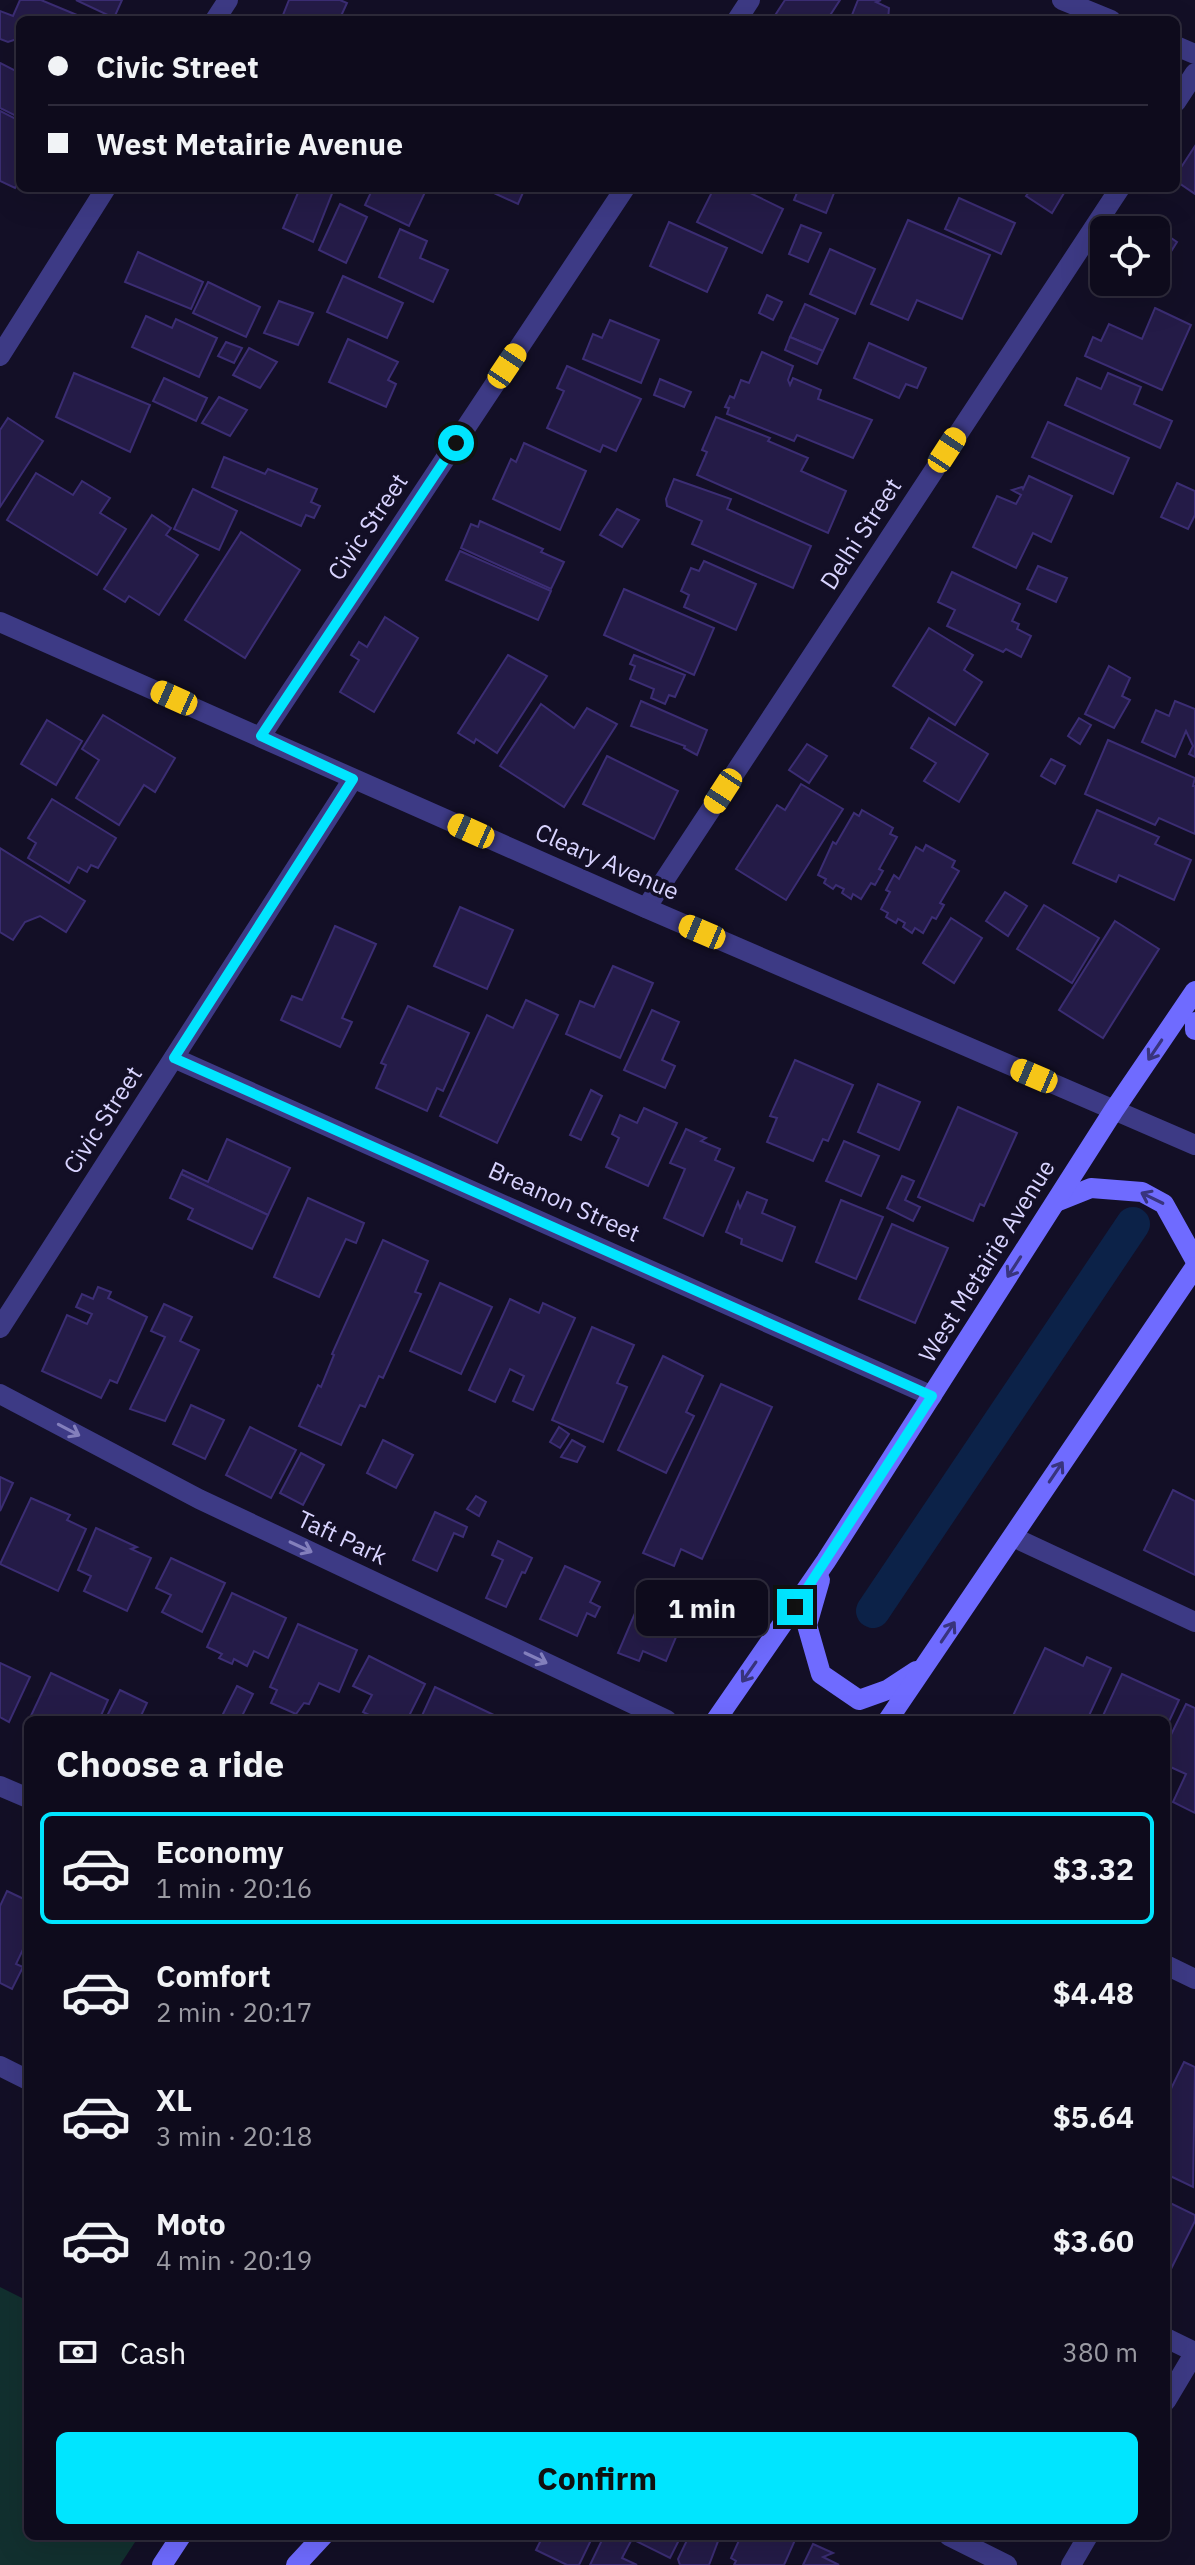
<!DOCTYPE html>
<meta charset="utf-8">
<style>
:root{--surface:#0e0b1c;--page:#171425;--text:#f1f3f6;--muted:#9b9ba3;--line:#2e2b3b;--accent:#00e5ff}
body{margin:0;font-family:"IBM Plex Sans",sans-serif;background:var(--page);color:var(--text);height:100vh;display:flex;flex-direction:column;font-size:30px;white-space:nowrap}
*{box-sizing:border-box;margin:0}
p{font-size:26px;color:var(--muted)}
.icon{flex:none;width:44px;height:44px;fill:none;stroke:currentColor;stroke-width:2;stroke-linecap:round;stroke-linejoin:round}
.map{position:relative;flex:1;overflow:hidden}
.sheet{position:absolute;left:24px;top:1716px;width:1146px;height:824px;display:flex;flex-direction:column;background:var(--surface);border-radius:12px;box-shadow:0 8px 32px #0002,0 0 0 2px var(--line)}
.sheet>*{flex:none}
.banner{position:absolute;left:16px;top:16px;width:1164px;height:176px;border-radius:12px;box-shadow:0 8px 32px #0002,0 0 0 2px var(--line);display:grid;align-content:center;height:176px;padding:0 32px;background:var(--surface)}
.tools{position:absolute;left:1090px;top:216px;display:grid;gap:16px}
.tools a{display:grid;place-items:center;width:80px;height:80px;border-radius:12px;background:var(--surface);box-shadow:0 8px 32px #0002,0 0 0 2px var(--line);font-size:40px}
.end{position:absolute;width:36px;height:36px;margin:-18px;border:10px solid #00e5ff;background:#111;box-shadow:0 0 0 4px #111}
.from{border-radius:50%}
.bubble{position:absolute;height:56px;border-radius:12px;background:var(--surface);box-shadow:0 8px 32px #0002,0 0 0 2px var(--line);font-size:26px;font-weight:700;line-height:56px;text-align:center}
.car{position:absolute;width:24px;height:48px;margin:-24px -12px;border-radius:10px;box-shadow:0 0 6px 2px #0007;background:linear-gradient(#f5c518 24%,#345 0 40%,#f5c518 0 76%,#345 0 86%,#f5c518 0)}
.banner b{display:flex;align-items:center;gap:28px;height:76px;font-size:30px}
.banner b+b{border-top:2px solid var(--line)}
.banner i{width:20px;height:20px;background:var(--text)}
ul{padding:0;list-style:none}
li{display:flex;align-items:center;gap:24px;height:112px;margin:0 16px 12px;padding:0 16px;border:4px solid transparent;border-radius:12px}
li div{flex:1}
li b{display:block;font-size:30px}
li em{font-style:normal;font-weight:700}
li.selected{border-color:var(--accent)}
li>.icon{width:72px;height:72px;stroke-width:1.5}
h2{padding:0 32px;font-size:36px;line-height:96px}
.pay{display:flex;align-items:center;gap:20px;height:88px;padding:0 32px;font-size:30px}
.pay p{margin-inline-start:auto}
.action{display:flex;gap:16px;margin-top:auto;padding:16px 32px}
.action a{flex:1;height:92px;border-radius:12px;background:var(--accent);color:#111;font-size:32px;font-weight:700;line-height:92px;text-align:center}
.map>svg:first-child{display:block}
</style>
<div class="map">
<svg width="1195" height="2565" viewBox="0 0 1195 2565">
<rect width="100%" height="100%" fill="#130f26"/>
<!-- green -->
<polygon fill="#12302f" points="0,2287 28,2301 28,2536 139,2536 120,2565 0,2565"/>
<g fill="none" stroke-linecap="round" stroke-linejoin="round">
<!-- canal -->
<polyline stroke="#0c2248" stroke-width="34" points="873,1611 1133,1224"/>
</g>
<!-- building -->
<g fill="#241b47" stroke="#3b2d73" stroke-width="2">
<polygon points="20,0 41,0 89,20 20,20 20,38 8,42 0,39 0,11 13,16"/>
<polygon points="76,0 122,0 114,18"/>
<polygon points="289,0 340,0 347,3 341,16 351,20 281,20"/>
<polygon points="785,0 840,0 827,20 772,20"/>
<polygon points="858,0 881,0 876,2 889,8 888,20 850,20"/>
<polygon points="0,63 20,73 20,118 0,108"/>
<polygon points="0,111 20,121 20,178 15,188 0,181"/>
<polygon points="1195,146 1195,194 1176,181 1176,175"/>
<polygon points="300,188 325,188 333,191 313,242 283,228"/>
<polygon points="373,188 427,188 409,226 365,205"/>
<polygon points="483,188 525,188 518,204"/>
<polygon points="714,188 740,188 783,209 762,253 697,222"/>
<polygon points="799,188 836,188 826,213 794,200"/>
<polygon points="1032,188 1067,188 1052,213 1026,196"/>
<polygon points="959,198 1015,223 1001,254 945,229"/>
<polygon points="340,204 367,217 346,263 319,250"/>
<polygon points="908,220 990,255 962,319 917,300 908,320 871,304"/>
<polygon points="669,222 727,248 707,292 650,266"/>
<polygon points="1149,223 1177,242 1160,269 1156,266 1156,230 1145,230"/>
<polygon points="801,225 821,233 808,262 789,254"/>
<polygon points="400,229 427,241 420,258 448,270 433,302 379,277"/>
<polygon points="830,249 875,269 855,314 810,294"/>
<polygon points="138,252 203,282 191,309 125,282"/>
<polygon points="343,276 403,303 387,338 327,312"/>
<polygon points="208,282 260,307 246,337 193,313"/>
<polygon points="767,295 782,302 773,320 759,313"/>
<polygon points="279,301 313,313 298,345 264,333"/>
<polygon points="805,304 838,319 823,351 790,337"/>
<polygon points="1155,308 1191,325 1162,390 1085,356 1093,337 1101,341 1109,324 1142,339"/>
<polygon points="146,316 172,328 176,319 217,338 199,377 132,347"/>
<polygon points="610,320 659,340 641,383 583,359 593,334 602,338"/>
<polygon points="790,337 823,351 817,364 785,350"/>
<polygon points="348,339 398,362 388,380 396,384 386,407 329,382"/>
<polygon points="226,342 242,348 234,363 218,356"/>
<polygon points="869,343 926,368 917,388 906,384 899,398 854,378"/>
<polygon points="249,348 277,362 260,388 233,375"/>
<polygon points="762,352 793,366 788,380 790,385 793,378 821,390 818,399 872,420 853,458 797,435 794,441 727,414 729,408 725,407 730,396 734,398 741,380 749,383"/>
<polygon points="567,366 641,399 616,451 603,445 600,452 547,428 564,391 557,388"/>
<polygon points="74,373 150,405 130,452 56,417"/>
<polygon points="1108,373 1141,387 1134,404 1172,421 1160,448 1065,405 1077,378 1101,389"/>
<polygon points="164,378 207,398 196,421 153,401"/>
<polygon points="660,379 691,392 684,407 654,395"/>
<polygon points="219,397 247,410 230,436 202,423"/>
<polygon points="716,417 770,438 768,441 808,458 801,471 846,491 828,533 697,475 707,452 702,450"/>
<polygon points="8,418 43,441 0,507 0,430"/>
<polygon points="1048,422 1129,458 1113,494 1032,457"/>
<polygon points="524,443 586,471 560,530 493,499 511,459 516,462"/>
<polygon points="224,457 265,474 268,469 317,489 311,502 320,506 314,518 306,515 301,526 212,487"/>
<polygon points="36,473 73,495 82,481 110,498 100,513 126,529 97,575 7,520"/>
<polygon points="1029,476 1072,496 1051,542 1033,533 1016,568 973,547 997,496 1016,504 1021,495 1012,490 1022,487 1023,489"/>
<polygon points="674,479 731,499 727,509 811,546 793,588 692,544 702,521 667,506 666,499"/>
<polygon points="1177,483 1195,491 1195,515 1188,529 1161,517"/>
<polygon points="193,489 237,511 219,550 174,529"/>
<polygon points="617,509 639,520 622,547 600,535"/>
<polygon points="152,515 171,528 166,535 198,555 159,615 129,596 125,602 104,589"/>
<polygon points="480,521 543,549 541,552 564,562 551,589 461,548 471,524 478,527"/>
<polygon points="241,532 300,570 245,658 185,620"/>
<polygon points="460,551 551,591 538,620 446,580"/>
<polygon points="704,561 756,584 736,630 684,607 689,595 681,591 691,568 699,571"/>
<polygon points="1038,566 1067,578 1056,602 1027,589"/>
<polygon points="952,572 1020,604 1012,621 1019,624 1017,629 1031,636 1021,657 1006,649 1003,652 947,626 955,610 938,602"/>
<polygon points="624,589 714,628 694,675 604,635"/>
<polygon points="385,617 418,638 374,712 340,692 359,660 351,655 359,642 367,647"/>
<polygon points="929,628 973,655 964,670 982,682 955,725 893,686"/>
<polygon points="508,655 547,676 497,753 476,739 474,743 458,733"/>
<polygon points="634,655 685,675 675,697 669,695 665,704 651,698 654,689 630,679 635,666 630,664"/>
<polygon points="1109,666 1130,678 1122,696 1130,700 1114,728 1085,714"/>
<polygon points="641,701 707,730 697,755 684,748 685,746 631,726"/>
<polygon points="1175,701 1195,709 1195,757 1189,754 1193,746 1186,731 1175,757 1142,742 1156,710 1169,716"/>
<polygon points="541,704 574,728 587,708 617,724 564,807 500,766"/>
<polygon points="103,715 175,758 155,792 144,785 119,825 76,798 99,760 82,749"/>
<polygon points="929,718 988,754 959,802 924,781 936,763 911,748"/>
<polygon points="1079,718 1091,725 1080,744 1068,736"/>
<polygon points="47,720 82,741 56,785 21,764"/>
<polygon points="1108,740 1195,778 1193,786 1195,786 1195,834 1159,818 1155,825 1085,794"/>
<polygon points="807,744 827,756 809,783 789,770"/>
<polygon points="607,756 678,791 654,839 583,804"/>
<polygon points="1051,759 1065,766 1055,784 1041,776"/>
<polygon points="801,784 843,809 786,900 736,869 777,805 785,810"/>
<polygon points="52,799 116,838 98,868 91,865 87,872 78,867 69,883 28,858 36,843 28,838"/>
<polygon points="862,810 893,828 890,834 897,837 879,869 883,871 875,885 871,883 861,899 853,894 851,899 842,893 844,889 836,885 833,889 824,883 826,879 818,875 833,842 836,844 854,813 859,816"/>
<polygon points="1097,810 1159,837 1155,844 1191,860 1174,900 1119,875 1116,882 1073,863"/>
<polygon points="926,845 955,861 952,867 959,871 940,903 944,905 936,919 932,917 923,933 915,928 912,933 903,927 905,923 898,919 896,923 886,917 888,913 881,909 890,892 886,890 894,875 899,879 916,847 923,851"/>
<polygon points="0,848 85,901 66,932 40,916 25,922 13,940 0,932"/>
<polygon points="1005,892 1027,906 1008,936 986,921"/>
<polygon points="1044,905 1099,938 1072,983 1017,949"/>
<polygon points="460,907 513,930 487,989 434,966"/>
<polygon points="951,918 982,938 954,983 923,963"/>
<polygon points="1115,921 1159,949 1103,1038 1059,1010"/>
<polygon points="335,926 376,944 342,1018 352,1022 340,1047 281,1020 292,996 302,1000"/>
<polygon points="613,966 653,983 620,1058 566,1034 580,1001 594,1007"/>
<polygon points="526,1000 558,1015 497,1143 440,1116 487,1015 513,1028"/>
<polygon points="408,1006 469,1033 443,1091 437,1088 427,1111 376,1088 386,1065 381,1063"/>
<polygon points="652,1010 679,1022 662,1060 675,1066 665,1088 624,1070"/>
<polygon points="795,1060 853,1085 828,1141 823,1139 813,1161 767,1142 777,1118 770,1116"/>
<polygon points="878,1084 920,1102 899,1150 858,1132"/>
<polygon points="591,1090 602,1096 581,1140 570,1135"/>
<polygon points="958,1107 1017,1133 984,1206 980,1204 973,1221 918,1197"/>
<polygon points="644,1108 677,1123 648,1186 606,1167 619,1138 612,1134 620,1115 637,1123"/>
<polygon points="686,1129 706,1138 701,1141 720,1149 715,1160 734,1168 703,1236 664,1218 685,1169 670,1163"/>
<polygon points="227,1139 290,1168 268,1215 181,1174 183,1170 208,1182"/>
<polygon points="844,1141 879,1156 861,1196 826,1181"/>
<polygon points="181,1174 268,1215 252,1249 188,1219 193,1209 170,1198"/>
<polygon points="902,1176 914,1181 905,1200 920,1207 913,1221 887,1208"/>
<polygon points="747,1192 767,1200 762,1213 795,1227 782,1261 741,1244 742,1239 726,1232 738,1202 740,1208"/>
<polygon points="308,1198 364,1223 356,1243 346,1239 319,1297 274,1277"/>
<polygon points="841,1200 883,1217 856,1279 816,1262"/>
<polygon points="892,1224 948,1248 915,1323 859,1299"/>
<polygon points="383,1240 428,1261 415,1292 421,1294 383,1378 379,1376 365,1407 360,1405 341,1445 299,1426 318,1385 321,1387 334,1355 332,1354"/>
<polygon points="440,1283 492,1307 461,1374 410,1351"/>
<polygon points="98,1287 111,1292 108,1298 147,1317 117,1383 110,1380 101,1398 42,1371 67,1315 87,1324 92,1314 76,1307 82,1294 93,1299"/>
<polygon points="510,1299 539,1313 543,1303 575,1318 533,1410 513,1401 524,1376 510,1369 495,1402 469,1390"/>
<polygon points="164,1304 192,1317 180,1341 199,1350 165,1421 130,1409 165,1337 151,1331"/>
<polygon points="592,1327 634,1345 617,1383 627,1387 603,1442 552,1420"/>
<polygon points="663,1356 703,1376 686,1412 694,1416 666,1473 618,1450"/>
<polygon points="721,1384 772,1407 702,1559 681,1549 674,1566 643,1553"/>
<polygon points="191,1405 224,1420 205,1459 173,1444"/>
<polygon points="250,1427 296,1450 271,1498 226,1475"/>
<polygon points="559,1427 569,1434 560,1448 550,1442"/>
<polygon points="383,1440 413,1455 396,1488 367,1473"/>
<polygon points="572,1440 585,1447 577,1462 561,1457"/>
<polygon points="301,1453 324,1465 303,1505 280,1493"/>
<polygon points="0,1477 13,1483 0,1511"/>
<polygon points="1173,1490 1195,1501 1195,1575 1144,1550"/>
<polygon points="476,1496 486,1502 479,1516 467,1509"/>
<polygon points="31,1498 70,1515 67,1520 86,1529 58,1591 0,1564"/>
<polygon points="435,1512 467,1527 463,1537 454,1533 437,1571 413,1560"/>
<polygon points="96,1528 137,1547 131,1549 151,1558 127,1611 84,1591 91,1576 78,1570"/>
<polygon points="498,1541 532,1558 525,1573 522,1572 506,1607 486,1598 503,1560 492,1555"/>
<polygon points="171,1558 225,1583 202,1632 162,1612 171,1595 156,1588"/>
<polygon points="565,1566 600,1582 590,1602 600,1607 595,1617 587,1613 577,1636 540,1619"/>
<polygon points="232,1593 286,1618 268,1658 254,1651 247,1666 234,1659 232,1664 219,1658 222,1654 207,1647"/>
<polygon points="641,1599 684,1618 666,1661 643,1651 639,1661 618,1653"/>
<polygon points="298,1624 357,1650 339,1692 319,1683 309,1704 304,1703 296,1714 271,1703 277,1690 270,1687"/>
<polygon points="1045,1648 1083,1666 1087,1657 1111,1668 1087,1720 1011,1720"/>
<polygon points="369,1656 425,1684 407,1720 379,1720 363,1712 372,1695 353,1686"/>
<polygon points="0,1663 30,1677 9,1722 0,1717"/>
<polygon points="51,1673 108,1700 99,1720 29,1720"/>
<polygon points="1122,1674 1179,1700 1166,1728 1166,1720 1101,1720"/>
<polygon points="237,1686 253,1694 240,1720 224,1720 221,1718"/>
<polygon points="435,1687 494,1715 492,1720 420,1720"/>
<polygon points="120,1690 147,1703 139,1720 105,1720"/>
<polygon points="1186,1704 1195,1708 1195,1813 1173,1802 1186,1774 1166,1765 1166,1745"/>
<polygon points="7,1891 28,1901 28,1939 16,1964 23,1967 12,1989 0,1983 0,1906"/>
<polygon points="1184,2062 1195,2067 1193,2187 1166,2174 1166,2099"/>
<polygon points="1166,2201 1195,2215 1195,2221 1169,2273 1166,2272"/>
<polygon points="543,2536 593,2536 579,2565 567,2565 536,2550"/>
<polygon points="604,2536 681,2536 670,2558 632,2539 622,2558 637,2565 590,2565"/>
<polygon points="689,2536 720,2536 709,2565 680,2565 678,2559"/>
<polygon points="741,2536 787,2536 795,2540 784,2565 734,2565 736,2561 731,2558"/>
<polygon points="813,2544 833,2553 823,2557 839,2565 803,2565"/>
</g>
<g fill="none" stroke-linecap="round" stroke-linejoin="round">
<!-- minor -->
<g stroke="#3d3a85" stroke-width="20">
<polyline points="1062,0 1111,20"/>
<polyline points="215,20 228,0"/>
<polyline points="737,20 750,0"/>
<polyline points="1176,46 1195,54"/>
<polyline points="1176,102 1195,73"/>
<polyline points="0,356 106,188"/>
<polyline points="261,736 625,188"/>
<polyline points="646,908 1120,188"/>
<polyline points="174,1058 932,1396"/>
<polyline points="0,1328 353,779"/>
<polyline points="0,1394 199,1499 667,1720"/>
<polyline points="1013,1537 1195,1622"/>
<polyline points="0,1786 28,1798"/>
<polyline points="1166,1965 1195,1979"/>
<polyline points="0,2066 28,2080"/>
<polyline points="1166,2338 1195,2352"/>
<polyline points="1166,2401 1195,2352"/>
<polyline points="949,2536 1007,2565"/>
<polyline points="1071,2565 1088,2536"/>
</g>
<!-- tertiary -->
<polyline stroke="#3d3a85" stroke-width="20" points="0,622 646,908 1195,1145"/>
<!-- secondary -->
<g stroke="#6f6bff" stroke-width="20">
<polyline points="1195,1022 1195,1030"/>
<polyline points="1056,1202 1091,1188 1142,1192 1164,1204 1195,1260"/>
<polyline points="820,1580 807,1625 821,1674 859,1700 887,1690 916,1671"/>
<polyline points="716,1720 826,1561 1114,1110 1195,991"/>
<polyline points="888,1720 1195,1267"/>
<polyline points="162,2565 181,2536"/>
<polyline points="296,2565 323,2536"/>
</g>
</g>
<!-- one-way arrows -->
<defs><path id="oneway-shaft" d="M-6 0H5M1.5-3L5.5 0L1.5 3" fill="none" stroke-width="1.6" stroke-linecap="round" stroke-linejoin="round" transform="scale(2)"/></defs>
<g stroke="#38347d">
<use href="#oneway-shaft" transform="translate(1155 1050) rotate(124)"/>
<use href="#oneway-shaft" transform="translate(1152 1198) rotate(-154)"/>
<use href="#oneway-shaft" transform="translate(1014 1267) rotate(123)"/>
<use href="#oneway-shaft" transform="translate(1056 1472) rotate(-56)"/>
<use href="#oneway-shaft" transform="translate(948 1632) rotate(-56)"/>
<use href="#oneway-shaft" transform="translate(749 1672) rotate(125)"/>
</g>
<g stroke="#837fbc">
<use href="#oneway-shaft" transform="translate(69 1430) rotate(28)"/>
<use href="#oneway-shaft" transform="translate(301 1547) rotate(25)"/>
<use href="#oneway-shaft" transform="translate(536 1658) rotate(25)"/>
</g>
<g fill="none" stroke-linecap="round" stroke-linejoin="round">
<!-- route -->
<polyline stroke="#00e5ff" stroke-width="10" points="456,443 261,736 353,779 174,1058 932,1396 795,1607"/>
</g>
<g text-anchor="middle" stroke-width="7" stroke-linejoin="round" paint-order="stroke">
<!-- street labels -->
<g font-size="24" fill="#d9d4ff" stroke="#130f26">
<text transform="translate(368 527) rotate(-56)" y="8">Civic Street</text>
<text transform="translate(861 534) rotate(-57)" y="8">Delhi Street</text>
<text transform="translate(607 862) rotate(24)" y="8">Cleary Avenue</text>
<text transform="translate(103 1120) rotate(-57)" y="8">Civic Street</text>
<text transform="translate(564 1202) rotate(24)" y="8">Breanon Street</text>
<text transform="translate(987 1261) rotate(-58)" y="8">West Metairie Avenue</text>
<text transform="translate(342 1538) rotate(25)" y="8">Taft Park</text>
</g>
</g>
</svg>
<div class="tools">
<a><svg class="icon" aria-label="locate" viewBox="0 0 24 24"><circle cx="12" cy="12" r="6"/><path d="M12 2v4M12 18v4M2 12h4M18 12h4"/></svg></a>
</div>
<i class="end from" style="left:456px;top:443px"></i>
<i class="end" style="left:795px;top:1607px"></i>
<div class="bubble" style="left:636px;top:1580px;width:132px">1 min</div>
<i class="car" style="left:507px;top:366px;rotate:34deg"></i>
<i class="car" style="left:947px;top:450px;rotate:33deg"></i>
<i class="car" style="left:174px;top:698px;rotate:294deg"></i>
<i class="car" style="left:723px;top:791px;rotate:213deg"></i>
<i class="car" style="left:471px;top:831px;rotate:294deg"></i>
<i class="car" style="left:702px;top:932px;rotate:293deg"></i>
<i class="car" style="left:1034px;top:1076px;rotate:293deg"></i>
<div class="banner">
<b><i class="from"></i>Civic Street</b>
<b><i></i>West Metairie Avenue</b>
</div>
<section class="sheet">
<h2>Choose a ride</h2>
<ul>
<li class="selected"><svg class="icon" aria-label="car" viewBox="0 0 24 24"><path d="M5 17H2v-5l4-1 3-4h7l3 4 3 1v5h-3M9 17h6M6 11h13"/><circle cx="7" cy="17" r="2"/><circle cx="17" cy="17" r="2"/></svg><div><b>Economy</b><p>1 min · 20:16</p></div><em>$3.32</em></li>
<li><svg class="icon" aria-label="car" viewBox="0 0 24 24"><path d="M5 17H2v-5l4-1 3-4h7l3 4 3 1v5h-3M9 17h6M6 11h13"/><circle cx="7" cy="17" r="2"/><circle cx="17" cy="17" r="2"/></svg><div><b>Comfort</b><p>2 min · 20:17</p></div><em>$4.48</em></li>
<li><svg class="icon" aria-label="car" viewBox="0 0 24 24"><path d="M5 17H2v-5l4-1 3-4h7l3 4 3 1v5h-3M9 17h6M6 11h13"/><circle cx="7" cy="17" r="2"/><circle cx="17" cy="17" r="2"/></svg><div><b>XL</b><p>3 min · 20:18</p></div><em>$5.64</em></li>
<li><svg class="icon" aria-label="car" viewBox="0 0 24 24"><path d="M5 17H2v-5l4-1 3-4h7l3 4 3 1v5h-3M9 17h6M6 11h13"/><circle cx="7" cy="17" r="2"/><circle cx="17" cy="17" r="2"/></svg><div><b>Moto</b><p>4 min · 20:19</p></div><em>$3.60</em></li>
</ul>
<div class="pay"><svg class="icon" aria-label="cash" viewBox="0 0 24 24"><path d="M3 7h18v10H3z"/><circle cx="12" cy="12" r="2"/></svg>Cash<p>380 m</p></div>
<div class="action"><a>Confirm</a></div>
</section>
</div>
